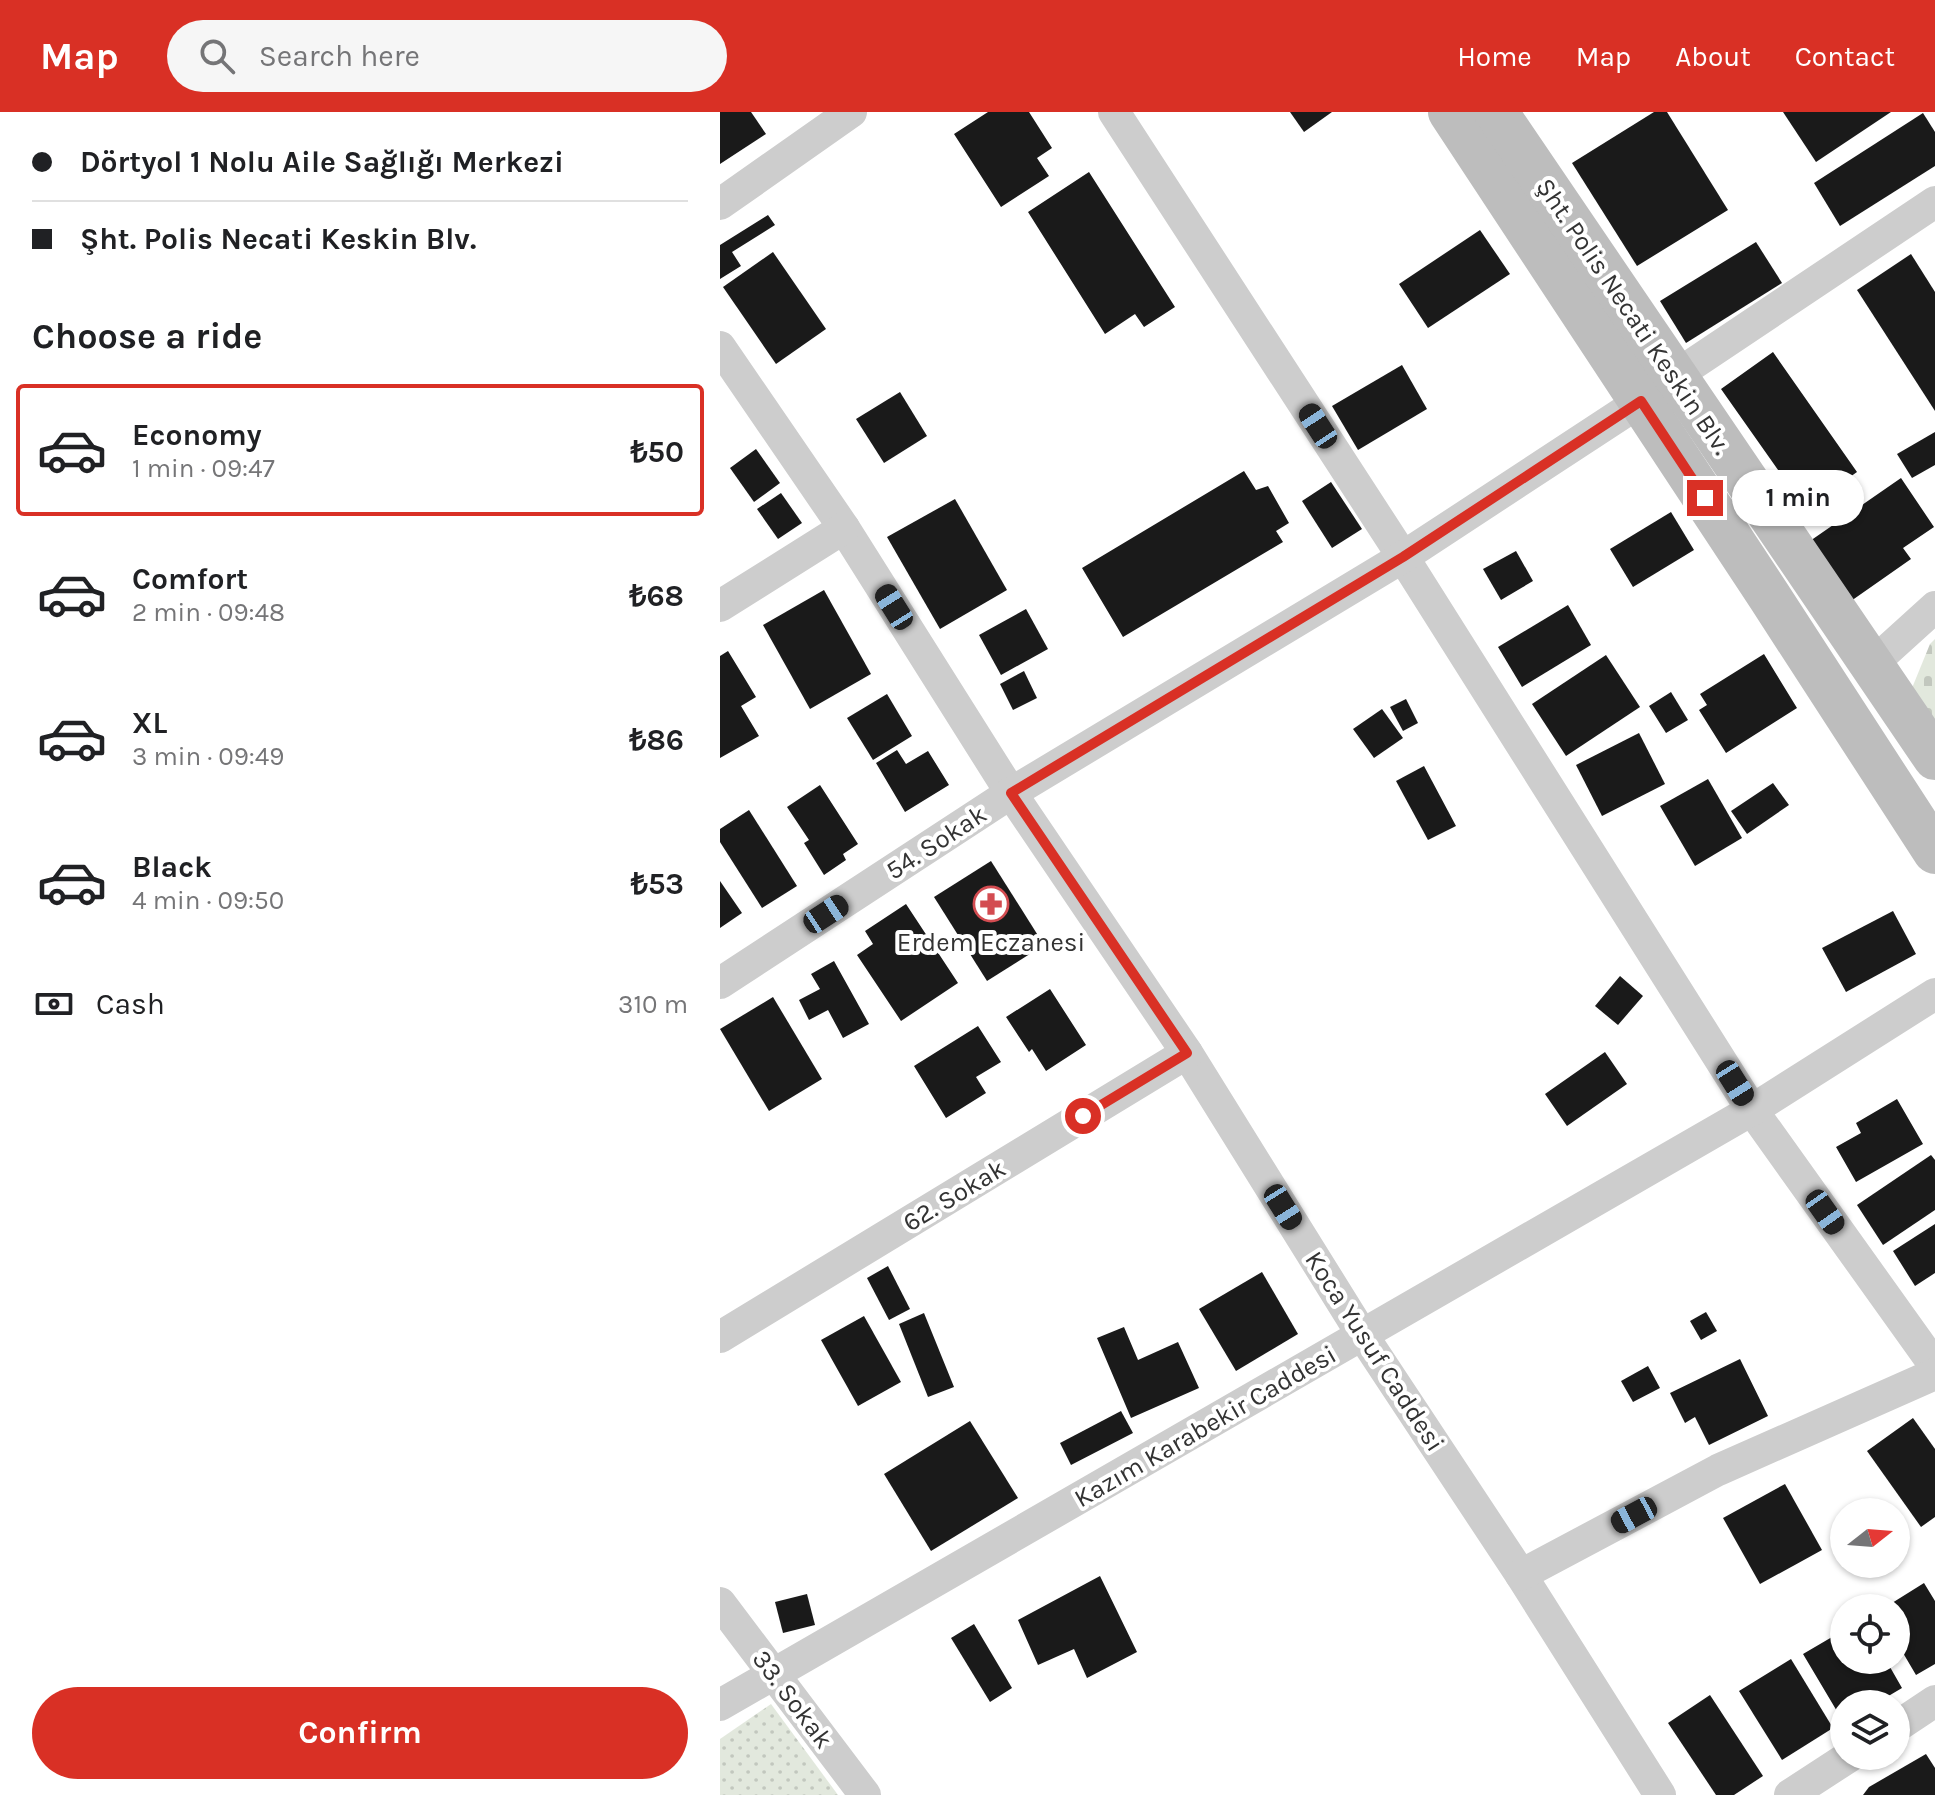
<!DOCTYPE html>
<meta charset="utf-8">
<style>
:root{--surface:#fff;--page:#f6f6f6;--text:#202124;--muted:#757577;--line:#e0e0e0;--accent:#d93025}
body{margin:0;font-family:Karla,sans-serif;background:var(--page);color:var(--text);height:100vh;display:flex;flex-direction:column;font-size:30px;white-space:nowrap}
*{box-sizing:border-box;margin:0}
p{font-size:26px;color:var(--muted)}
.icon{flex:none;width:44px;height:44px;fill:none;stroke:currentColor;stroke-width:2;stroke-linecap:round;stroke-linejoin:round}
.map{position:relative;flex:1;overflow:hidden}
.panel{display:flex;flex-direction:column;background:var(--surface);width:720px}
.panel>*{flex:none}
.guide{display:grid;align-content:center;height:176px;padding:0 32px;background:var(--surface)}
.needle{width:52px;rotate:73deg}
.tools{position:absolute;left:1110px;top:1386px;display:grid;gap:16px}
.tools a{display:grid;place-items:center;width:80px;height:80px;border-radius:50%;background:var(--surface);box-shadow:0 2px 6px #0004;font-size:40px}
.end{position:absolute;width:36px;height:36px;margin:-18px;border:10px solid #d93025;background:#fff;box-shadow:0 0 0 4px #fff}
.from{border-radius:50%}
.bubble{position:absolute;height:56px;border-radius:28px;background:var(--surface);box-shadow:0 2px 6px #0004;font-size:26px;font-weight:700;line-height:56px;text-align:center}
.car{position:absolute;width:24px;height:48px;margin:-24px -12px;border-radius:10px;box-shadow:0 0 6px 2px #0007;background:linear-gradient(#222 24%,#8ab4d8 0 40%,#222 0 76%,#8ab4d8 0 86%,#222 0)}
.guide b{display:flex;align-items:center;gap:28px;height:76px;font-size:30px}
.guide b+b{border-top:2px solid var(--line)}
.guide i{width:20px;height:20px;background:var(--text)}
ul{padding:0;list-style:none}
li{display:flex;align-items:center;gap:24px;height:132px;margin:0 16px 12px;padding:0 16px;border:4px solid transparent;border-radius:8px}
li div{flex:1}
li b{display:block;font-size:30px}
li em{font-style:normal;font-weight:700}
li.selected{border-color:var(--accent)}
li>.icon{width:72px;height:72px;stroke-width:1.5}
h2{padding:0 32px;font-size:36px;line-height:96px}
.pay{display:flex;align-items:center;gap:20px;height:88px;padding:0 32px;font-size:30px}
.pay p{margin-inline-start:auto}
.cta{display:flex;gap:16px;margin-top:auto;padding:16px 32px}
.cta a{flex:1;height:92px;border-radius:48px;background:var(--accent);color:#fff;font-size:32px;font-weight:700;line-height:92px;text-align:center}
header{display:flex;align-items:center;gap:48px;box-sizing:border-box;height:112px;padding:0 40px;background:var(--accent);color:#fff}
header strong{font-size:38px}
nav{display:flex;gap:44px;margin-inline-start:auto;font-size:28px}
.search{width:560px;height:72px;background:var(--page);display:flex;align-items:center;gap:20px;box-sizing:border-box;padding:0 28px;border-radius:44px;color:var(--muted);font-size:30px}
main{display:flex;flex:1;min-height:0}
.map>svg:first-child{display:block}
</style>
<header>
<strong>Map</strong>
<div class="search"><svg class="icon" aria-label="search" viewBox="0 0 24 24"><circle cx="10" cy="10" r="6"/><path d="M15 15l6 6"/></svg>Search here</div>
<nav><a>Home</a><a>Map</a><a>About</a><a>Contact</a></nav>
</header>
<main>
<section class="panel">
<div class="guide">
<b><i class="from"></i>Dörtyol 1 Nolu Aile Sağlığı Merkezi</b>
<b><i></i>Şht. Polis Necati Keskin Blv.</b>
</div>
<h2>Choose a ride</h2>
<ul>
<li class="selected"><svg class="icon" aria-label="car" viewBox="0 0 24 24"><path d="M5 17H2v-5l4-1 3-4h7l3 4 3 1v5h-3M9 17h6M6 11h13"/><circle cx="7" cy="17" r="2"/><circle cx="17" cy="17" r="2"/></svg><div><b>Economy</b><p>1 min · 09:47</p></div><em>₺50</em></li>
<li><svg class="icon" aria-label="car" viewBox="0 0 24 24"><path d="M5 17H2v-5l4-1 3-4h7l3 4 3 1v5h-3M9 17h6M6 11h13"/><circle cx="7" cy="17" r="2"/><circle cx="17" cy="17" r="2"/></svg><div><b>Comfort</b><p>2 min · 09:48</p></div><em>₺68</em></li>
<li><svg class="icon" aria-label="car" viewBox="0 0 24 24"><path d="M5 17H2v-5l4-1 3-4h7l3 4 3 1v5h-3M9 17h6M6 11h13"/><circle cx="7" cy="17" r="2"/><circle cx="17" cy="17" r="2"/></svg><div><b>XL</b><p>3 min · 09:49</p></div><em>₺86</em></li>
<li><svg class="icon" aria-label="car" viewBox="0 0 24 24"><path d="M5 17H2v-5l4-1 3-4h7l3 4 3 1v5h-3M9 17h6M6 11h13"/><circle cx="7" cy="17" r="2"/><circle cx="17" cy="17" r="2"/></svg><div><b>Black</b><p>4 min · 09:50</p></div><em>₺53</em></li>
</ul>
<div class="pay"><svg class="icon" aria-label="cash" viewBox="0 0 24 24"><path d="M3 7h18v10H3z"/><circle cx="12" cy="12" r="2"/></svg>Cash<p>310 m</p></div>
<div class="cta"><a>Confirm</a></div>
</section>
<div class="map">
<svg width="1215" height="1683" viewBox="0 0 1215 1683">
<defs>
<pattern id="cemetery-stones" width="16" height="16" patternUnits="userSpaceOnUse" patternTransform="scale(2)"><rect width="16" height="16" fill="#e2e8dd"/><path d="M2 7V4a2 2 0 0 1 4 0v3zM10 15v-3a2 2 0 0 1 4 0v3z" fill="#c2c7be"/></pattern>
<pattern id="park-dots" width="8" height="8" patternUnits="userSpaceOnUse" patternTransform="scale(2)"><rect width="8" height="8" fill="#e2e8dd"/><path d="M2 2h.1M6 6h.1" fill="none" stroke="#c2c7be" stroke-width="1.8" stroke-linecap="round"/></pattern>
</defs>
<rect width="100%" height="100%" fill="#fff"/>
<!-- cemetery -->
<polygon fill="url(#cemetery-stones)" points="1215,527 1215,608 1192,576 1210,532"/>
<!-- park -->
<polygon fill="url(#park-dots)" points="51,1592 118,1683 0,1683 0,1627"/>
<!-- building -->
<g fill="#1a1a1a">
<polygon points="0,0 31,0 46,22 0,52"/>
<polygon points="268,0 309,0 332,36 317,46 329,64 281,95 234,22"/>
<polygon points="570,0 612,0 584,20"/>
<polygon points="934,0 947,0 1008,98 917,154 852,51"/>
<polygon points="1063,0 1171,0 1096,50"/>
<polygon points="1203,1 1215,20 1215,54 1120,114 1094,71"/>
<polygon points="369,60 455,195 424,215 415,202 385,222 308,100"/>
<polygon points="48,103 55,113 12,140 21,154 0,167 0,133"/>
<polygon points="760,118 790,162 708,216 679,172"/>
<polygon points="1036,130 1062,171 966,231 940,189"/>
<polygon points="53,140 106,217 56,252 3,175"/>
<polygon points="1191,142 1215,180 1215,299 1137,178"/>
<polygon points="1053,240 1137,360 1106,382 1098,370 1077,385 1001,277"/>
<polygon points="682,253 707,297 638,338 612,294"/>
<polygon points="180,280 207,324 164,351 136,307"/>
<polygon points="1215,320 1215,353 1192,366 1177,342"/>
<polygon points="36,337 60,371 34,390 10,356"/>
<polygon points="524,359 536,378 548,374 569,411 556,419 563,430 403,525 362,456"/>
<polygon points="1181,366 1214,415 1183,436 1191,447 1131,489 1090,429"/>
<polygon points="611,370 642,417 612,436 582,389"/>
<polygon points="61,381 82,411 58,427 37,397"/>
<polygon points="235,387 287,478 220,517 167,425"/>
<polygon points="951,400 974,438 913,475 890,437"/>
<polygon points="796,439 813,469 781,488 763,457"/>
<polygon points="104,478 151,562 90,597 43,513"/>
<polygon points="848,493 871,533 802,575 778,535"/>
<polygon points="306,497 328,537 281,563 259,523"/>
<polygon points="8,539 36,585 21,594 39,624 0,646 0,544"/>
<polygon points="1044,542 1077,596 1006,641 979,598 987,593 980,582"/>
<polygon points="886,543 920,595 846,644 812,592"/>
<polygon points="304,559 317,586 293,598 280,572"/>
<polygon points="951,580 968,608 946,621 929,594"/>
<polygon points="167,582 192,624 153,648 127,606"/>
<polygon points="686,587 698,611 683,619 670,595"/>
<polygon points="662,597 683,626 654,646 633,617"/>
<polygon points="919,621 945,672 882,704 856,653"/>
<polygon points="177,638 186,652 208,639 229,673 185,700 156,651"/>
<polygon points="704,654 736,714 708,728 676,669"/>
<polygon points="988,667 1022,726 975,754 940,694"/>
<polygon points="1053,671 1069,693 1027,722 1011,699"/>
<polygon points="100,673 138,732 123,742 126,748 104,763 84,731 89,728 67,695"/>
<polygon points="29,698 77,774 42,796 0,730 0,717"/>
<polygon points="271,749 324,833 267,869 214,785"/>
<polygon points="0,769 22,801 0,816"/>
<polygon points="186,792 238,871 181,909 137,843 153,832 145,819"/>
<polygon points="1173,799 1196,842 1126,880 1102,836"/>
<polygon points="114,849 149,912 123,926 108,898 89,908 79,888 100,877 91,862"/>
<polygon points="900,864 923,884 898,913 875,894"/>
<polygon points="330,877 366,933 326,959 312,937 309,940 286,905"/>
<polygon points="53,885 102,967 49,999 0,917"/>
<polygon points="258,914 281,950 256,965 266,981 226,1006 194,954"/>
<polygon points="885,940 907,972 847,1014 825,982"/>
<polygon points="1177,987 1203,1032 1136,1070 1116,1035 1141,1021 1136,1011"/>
<polygon points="1211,1043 1215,1048 1215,1098 1163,1133 1137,1093"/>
<polygon points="1215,1112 1215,1161 1195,1174 1173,1139"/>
<polygon points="168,1154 190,1197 169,1208 147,1166"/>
<polygon points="542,1160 578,1222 516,1259 479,1197"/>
<polygon points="986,1200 997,1219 981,1228 970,1209"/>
<polygon points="204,1201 234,1275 208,1285 179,1212"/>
<polygon points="144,1204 181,1270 138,1294 101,1228"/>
<polygon points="404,1215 418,1248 458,1230 479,1276 411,1306 377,1226"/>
<polygon points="1020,1247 1048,1304 989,1333 975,1305 965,1311 950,1281"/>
<polygon points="928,1254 940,1276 913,1290 901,1269"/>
<polygon points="401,1299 413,1321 351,1353 340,1331"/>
<polygon points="1193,1306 1215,1337 1215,1405 1201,1415 1147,1339"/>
<polygon points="250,1309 298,1386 211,1439 164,1362"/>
<polygon points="1065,1372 1102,1438 1040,1472 1003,1406"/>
<polygon points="380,1464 417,1540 367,1566 354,1537 318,1553 298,1508"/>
<polygon points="1204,1471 1215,1489 1215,1552 1196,1563 1176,1529 1176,1496 1164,1496"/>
<polygon points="87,1482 95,1513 63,1521 55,1490"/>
<polygon points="254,1512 292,1576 270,1590 231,1526"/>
<polygon points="1124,1518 1124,1548 1166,1548 1182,1576 1155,1592 1124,1592 1124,1611 1083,1542"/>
<polygon points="1071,1547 1113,1616 1062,1648 1019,1579"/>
<polygon points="990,1583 1043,1664 1014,1683 996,1683 948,1611"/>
<polygon points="1206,1642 1215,1656 1215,1683 1143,1683 1149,1675"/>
</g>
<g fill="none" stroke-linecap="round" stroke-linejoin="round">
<!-- street -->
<g stroke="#cdcdcd" stroke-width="32">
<polyline points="394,0 683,445 1032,998 1215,1254"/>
<polyline points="0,92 131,0"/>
<polyline points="0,235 124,416 291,681 467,941 643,1224 801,1463 940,1683"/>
<polyline points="955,264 1215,90"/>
<polyline points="0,494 124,416"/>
<polyline points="1151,553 1215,495"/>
<polyline points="0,871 291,681 683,445 921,289"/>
<polyline points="0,1225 467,941"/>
<polyline points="801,1463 998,1358 1215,1262"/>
<polyline points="0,1491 145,1683"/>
<polyline points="0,1593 1032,998 1215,882"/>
<polyline points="1176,1615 1215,1589"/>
<polyline points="1070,1683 1130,1644"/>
</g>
<!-- secondary -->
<g stroke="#bdbdbd" stroke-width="44">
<polyline points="730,0 1049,484 1215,740"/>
<polyline points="776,0 1215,646"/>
</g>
</g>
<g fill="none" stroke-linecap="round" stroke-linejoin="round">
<!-- route -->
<polyline stroke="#d93025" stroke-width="10" points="363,1004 467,941 291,681 683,445 921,289 985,386"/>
</g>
<!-- icons -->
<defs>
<g id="pharmacy-ring" transform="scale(1.8)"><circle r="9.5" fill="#fff" stroke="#d34c51" stroke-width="1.5"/><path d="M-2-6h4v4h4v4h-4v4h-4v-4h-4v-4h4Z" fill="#d34c51"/></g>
</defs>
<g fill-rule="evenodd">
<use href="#pharmacy-ring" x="271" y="792"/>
</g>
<g text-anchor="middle" stroke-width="8" stroke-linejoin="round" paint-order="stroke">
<!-- street labels -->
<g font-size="26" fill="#333" stroke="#fff">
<text transform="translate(914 204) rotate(56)" y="9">Şht. Polis Necati Keskin Blv.</text>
<text transform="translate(216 730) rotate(-33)" y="9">54. Sokak</text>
<text transform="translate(234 1083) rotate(-31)" y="9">62. Sokak</text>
<text transform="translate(655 1239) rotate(57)" y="9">Koca Yusuf Caddesi</text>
<text transform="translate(485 1314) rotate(-30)" y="9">Kazım Karabekir Caddesi</text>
<text transform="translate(73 1587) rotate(53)" y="9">33. Sokak</text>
</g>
<!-- poi labels -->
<g font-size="26" fill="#333" stroke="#fff">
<text x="271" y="839">Erdem Eczanesi</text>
</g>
</g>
</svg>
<div class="tools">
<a><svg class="needle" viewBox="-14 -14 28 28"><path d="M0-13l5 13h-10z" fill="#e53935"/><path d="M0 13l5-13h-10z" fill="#757577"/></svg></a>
<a><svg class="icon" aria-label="locate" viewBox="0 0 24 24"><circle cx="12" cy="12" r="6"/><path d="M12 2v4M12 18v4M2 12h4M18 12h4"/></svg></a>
<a><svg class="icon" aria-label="layers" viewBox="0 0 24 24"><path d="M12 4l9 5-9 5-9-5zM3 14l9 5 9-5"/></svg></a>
</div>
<i class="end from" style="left:363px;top:1004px"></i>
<i class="end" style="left:985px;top:386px"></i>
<div class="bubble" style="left:1012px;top:358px;width:132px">1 min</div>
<i class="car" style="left:598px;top:314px;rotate:327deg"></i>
<i class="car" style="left:174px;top:495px;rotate:328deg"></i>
<i class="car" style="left:106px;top:802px;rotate:57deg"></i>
<i class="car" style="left:1015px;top:971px;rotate:148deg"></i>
<i class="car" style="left:563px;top:1095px;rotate:148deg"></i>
<i class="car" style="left:1105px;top:1100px;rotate:145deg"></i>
<i class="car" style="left:914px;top:1403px;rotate:242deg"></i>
</div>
</main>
